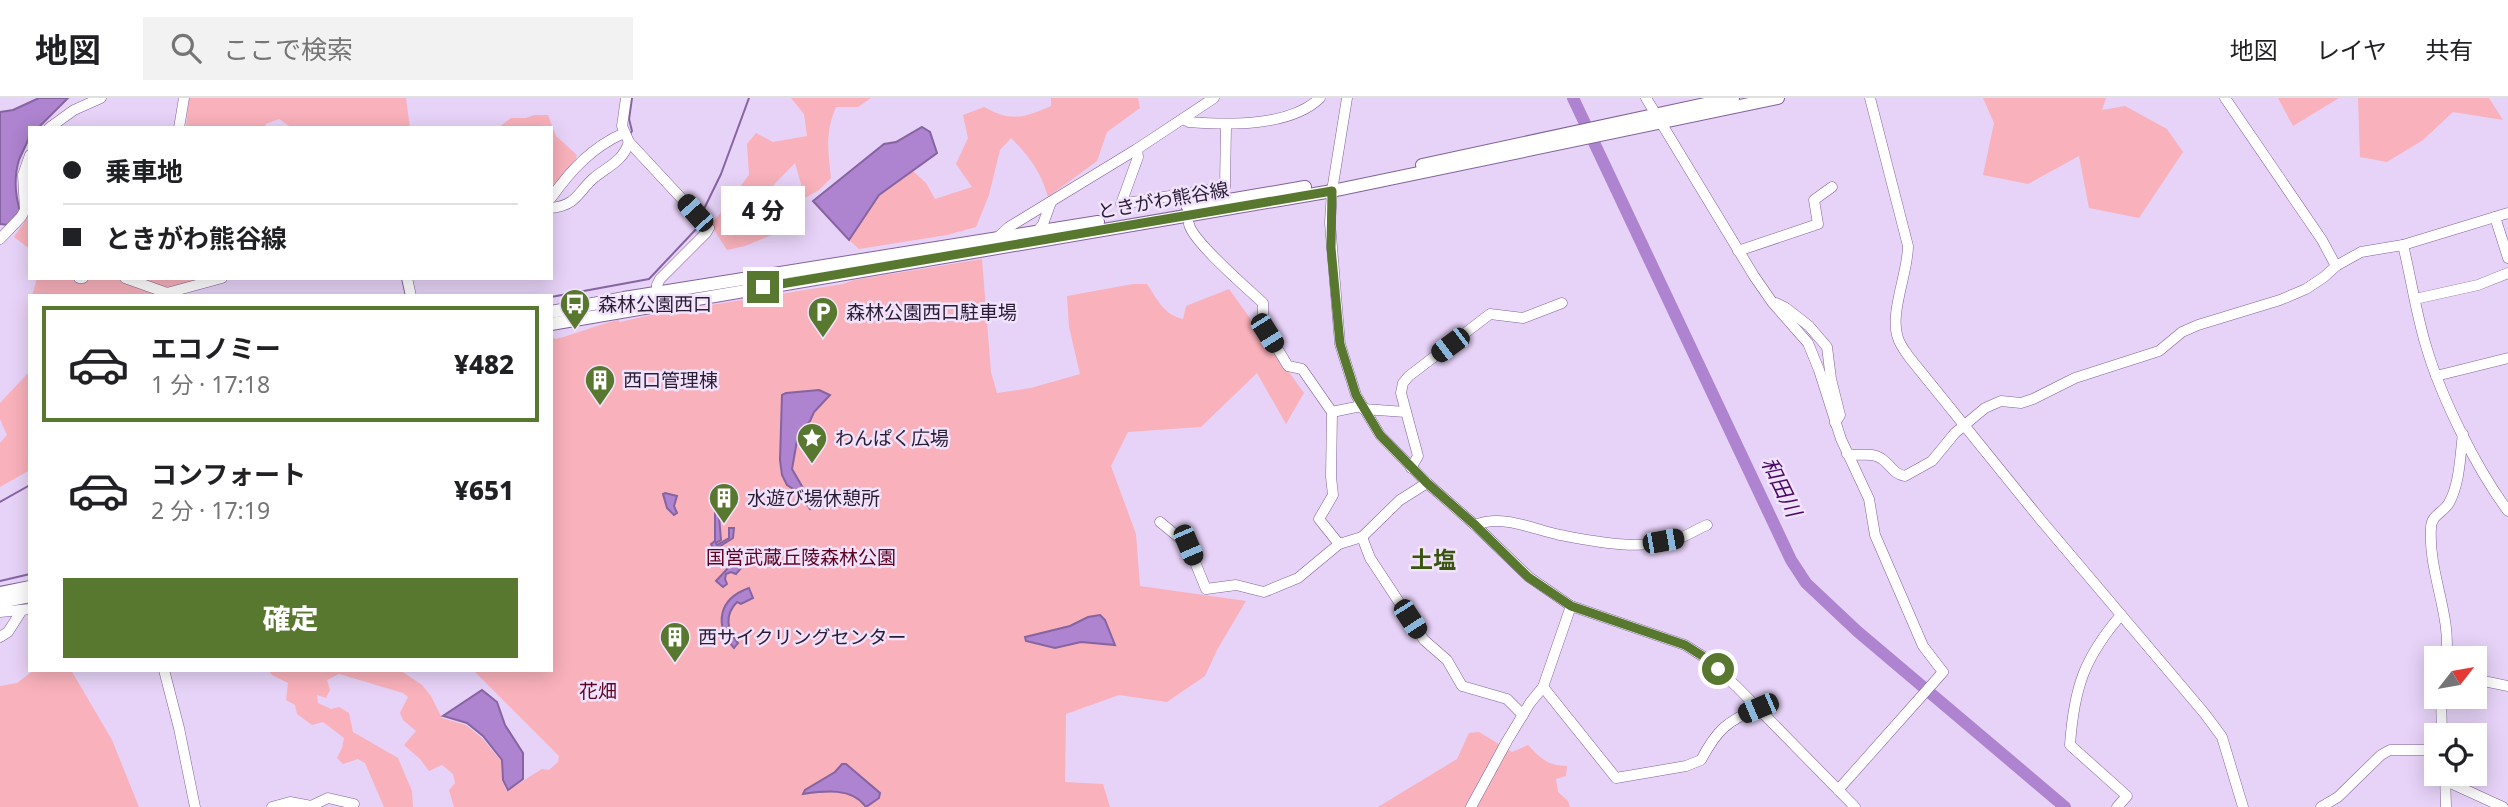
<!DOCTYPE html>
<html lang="ja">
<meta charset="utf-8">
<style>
:root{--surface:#fff;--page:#f2f2f2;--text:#202124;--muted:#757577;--line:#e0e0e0;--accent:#58782f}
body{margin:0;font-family:"Noto Sans","Noto Sans JP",sans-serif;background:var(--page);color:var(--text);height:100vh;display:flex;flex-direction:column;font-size:26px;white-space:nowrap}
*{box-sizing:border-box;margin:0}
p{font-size:23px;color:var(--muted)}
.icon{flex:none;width:38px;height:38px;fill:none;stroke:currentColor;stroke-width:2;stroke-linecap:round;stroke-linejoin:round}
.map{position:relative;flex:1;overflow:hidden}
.panel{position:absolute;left:28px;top:196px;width:525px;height:378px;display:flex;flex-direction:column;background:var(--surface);border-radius:0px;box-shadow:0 4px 18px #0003}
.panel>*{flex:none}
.guide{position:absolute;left:28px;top:28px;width:525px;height:154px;border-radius:0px;box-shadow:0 4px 18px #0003;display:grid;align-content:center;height:154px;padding:0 35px;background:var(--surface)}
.needle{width:46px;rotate:59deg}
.tools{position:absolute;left:2424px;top:548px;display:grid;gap:14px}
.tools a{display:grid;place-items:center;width:63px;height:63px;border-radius:0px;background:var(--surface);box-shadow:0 4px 18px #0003;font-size:35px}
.end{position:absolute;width:32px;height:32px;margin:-16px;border:9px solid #58782f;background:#fff;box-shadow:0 0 0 4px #fff}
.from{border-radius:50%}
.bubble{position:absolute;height:49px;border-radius:0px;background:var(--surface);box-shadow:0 4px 18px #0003;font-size:23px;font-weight:800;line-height:49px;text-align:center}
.car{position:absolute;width:21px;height:42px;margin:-21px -10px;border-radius:9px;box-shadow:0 0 5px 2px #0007;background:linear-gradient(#222 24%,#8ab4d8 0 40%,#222 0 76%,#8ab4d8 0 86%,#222 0)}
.guide b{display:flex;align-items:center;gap:24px;height:66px;font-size:26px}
.guide b+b{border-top:2px solid var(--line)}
.guide i{width:18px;height:18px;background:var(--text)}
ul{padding:12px 0 0;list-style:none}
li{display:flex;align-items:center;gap:21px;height:116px;margin:0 14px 10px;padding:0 21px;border:4px solid transparent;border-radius:0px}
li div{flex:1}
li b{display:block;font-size:26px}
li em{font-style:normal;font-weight:800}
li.active{border-color:var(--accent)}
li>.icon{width:63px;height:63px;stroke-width:1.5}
.cta{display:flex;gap:14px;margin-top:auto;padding:14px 35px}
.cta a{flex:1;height:80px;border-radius:0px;background:var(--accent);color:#fff;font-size:28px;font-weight:800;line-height:80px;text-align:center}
header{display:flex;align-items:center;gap:42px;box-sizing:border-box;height:98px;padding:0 35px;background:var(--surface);border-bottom:2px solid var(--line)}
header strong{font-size:33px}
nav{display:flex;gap:38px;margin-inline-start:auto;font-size:24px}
.search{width:490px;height:63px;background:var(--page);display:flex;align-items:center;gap:18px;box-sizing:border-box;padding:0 24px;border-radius:0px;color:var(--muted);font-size:26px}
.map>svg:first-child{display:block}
</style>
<header>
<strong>地図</strong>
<div class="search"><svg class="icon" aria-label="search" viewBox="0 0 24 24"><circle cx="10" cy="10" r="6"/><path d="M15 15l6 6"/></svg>ここで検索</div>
<nav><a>地図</a><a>レイヤ</a><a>共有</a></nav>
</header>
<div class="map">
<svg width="2508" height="709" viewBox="0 0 2508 709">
<rect width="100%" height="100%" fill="#e7d3f8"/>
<!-- green -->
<g fill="#f9b1bb">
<polygon points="189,0 406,0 410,30 292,30 279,21 266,26 264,30 186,30"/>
<path d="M791,0H871L858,9H836C825,35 828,53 831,80L819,92L805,100L795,65L759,102L779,122L777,135L745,148L727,152L711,127L749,77L747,46L756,35L773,44L807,38L804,16Z"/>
<path d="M1051,0H1138L1140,10L1107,34L1097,63L1048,99C1041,74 1029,58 1011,40L1000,52L989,97L976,129L947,137L859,151L849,142L879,97L913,73L926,85L935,101L972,89L956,66L968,40L963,17L984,9C1011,24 1024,20 1051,8Z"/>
<polygon points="1983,0 2106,0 2102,12 2125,8 2167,31 2183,54 2139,120 2089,110 2079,58 2028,86 1983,77 1994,25"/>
<polygon points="2278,0 2339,0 2293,28"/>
<polygon points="2358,0 2489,0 2503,22 2453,14 2423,42 2387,64 2360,59"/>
<polygon points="534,17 548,17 556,38 577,57 574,66 551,94 551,30 498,30 511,20 526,20"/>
<polygon points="30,81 30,151 14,139 24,125"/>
<path d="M982,161L991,274L997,295L1031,290L1080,276L1069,229L1067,198L1133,186H1147C1157,201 1164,217 1183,221L1186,208L1229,191L1304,295L1286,326L1257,275L1201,329L1128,334L1111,368L1136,436L1140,488L1246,503L1217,552L1205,578L1167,604L1119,597L1066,616L1065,684L1103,686L1110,709H454L449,692L455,685L453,676L442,667L429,673L420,661L404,647L416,633L403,622L400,615L408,599L403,595L339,576L327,582L330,592L326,600L317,597L318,605L331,611L339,609L349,615L353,634L398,660L412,693L413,709H384L365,665L358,661L343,666L337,660L342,650L344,640L323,624L312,627L297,616L295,607L286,602L288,585L272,577L268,572H400L422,587L431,598L442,620L466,627L482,640L501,663L502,683L507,693L542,671L549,672L558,664L559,658L473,572H551V239L556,241C578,235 597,227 618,222L620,224L660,215L843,186L854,182Z"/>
<polygon points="37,180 208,180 180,190 180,198 32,198"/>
<polygon points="29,274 30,372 0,389 0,345 7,337 0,321 0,305"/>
<polygon points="34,572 71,572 112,642 139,709 0,709 0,588 17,585"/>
<path d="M1479,634L1512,654L1528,647C1540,660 1548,668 1567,668L1566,678L1556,681L1558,694L1568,703L1570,709H1378L1457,661L1469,635Z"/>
</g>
<!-- water -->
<g fill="#ae83d0" stroke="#8664a1" stroke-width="2">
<path d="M39,0H68L38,30H30C30,43 24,49 19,62C14,78 15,96 20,113L8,127L0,126V14L13,12Z"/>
<polygon points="922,29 930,34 937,55 879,97 849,142 813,103 884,46 896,44"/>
<polygon points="819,292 830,297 814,314 810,323 798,337 792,371 810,402 812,409 810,411 798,394 787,387 782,377 780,362 782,297 786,295"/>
<polygon points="665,395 677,398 674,408 677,415 674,417 667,410 663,396"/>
<polygon points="715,414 722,414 722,418 719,418 721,442 716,445 717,447 729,440 729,430 734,430 733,440 714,452 711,446 715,443"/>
<polygon points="741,456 742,469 736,476 731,474 726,476 725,481 727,486 723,489 716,483"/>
<path d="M749,490L753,500L741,506L737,504C724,517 727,532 738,545L734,550C714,527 718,501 749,490Z"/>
<polygon points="1100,517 1105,522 1115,547 1081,544 1055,550 1026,543 1025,539 1070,528 1088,519"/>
<polygon points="482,592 497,604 505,627 523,655 523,681 508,692 503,682 502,662 483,638 467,625 443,618"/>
<path d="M842,666H846L880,695L879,700L866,709C852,689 824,693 803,696L805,692L835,674Z"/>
</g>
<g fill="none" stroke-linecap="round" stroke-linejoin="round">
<!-- stream -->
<g stroke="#8664a1" stroke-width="2">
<polyline points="630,36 632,33 629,21 632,0"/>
<polyline points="702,115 721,76 749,0"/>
<polyline points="402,180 406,198"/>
<polyline points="551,199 649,181 699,128 695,122"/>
<polyline points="0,404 30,387"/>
<polyline points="0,483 30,476"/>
</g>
<!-- river -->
<polyline stroke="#ae83d0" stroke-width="12" points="1573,0 1791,462 1806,485 1857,533 2065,709"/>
<!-- minor casing -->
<g stroke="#82629a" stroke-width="11">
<g id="minor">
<polyline points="626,0 622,28 629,44 709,130 706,135 660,181 657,187 657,207"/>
<polyline points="1347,0 1332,93 1330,125 1340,246 1356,297 1380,337 1427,385 1475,427 1529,479 1571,508 1685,547 1704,559 1737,589 1855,709"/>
<polyline points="1646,0 1754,178 1772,204 1808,245 1819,272 1841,341 1869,401 1875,437 1923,548 1943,574 1838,692"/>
<path d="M1870,0L1908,148C1908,175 1889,216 1898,240C1900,247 1905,253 1909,259L2040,421L2205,616L2222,639L2243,709"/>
<polyline points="2225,0 2322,142 2336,168"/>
<path d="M1183,21L1189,24C1228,27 1290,29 1320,0"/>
<polyline points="49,30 74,12 101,0"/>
<polyline points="179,30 184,0"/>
<polyline points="1137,51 1138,59 1121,106 1225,89 1226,27"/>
<path d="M551,100C571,72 592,49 624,35"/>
<path d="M551,110C578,107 577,94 595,79C609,68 623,63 629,44"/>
<polyline points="2495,119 2508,160"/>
<path d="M1189,126C1192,143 1247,190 1263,205V227L1288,268L1302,271L1332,314L1331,379L1333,397L1319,421L1339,446"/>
<polyline points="1035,137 1043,126 1051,104"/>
<polyline points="997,140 1009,129 1137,51 1214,0"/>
<polyline points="0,141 21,119 25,112 23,77 30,57"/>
<path d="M2403,147C2411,180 2416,215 2426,248C2441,299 2476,370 2508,413"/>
<polyline points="1738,153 1818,126 1814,102 1832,89"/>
<polyline points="79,180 83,180"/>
<polyline points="125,180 167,195 222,180"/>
<polyline points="407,180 411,198"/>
<polyline points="2415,201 2478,187 2508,175"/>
<polyline points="1776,205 1786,210 1809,228 1827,249 1831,281 1840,317 1835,325"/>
<polyline points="2436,278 2508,260"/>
<polyline points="1363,311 1406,314"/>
<polyline points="1332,314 1361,308"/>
<path d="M1847,356C1859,359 1871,353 1882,361C1891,367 1893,376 1905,378L1932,363L1955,335L1985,310L2001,303L2021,305L2033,301L2075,280L2159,253L2182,234L2198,227L2280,202L2306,191L2324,179L2336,168L2361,154L2403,147L2508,115"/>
<polyline points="1411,370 1418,358 1401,295 1403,285 1409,278 1490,216 1523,220 1562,205"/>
<polyline points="1160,424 1188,447 1206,491 1236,487 1264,494 1298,480 1339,446 1362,439 1400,402 1427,385"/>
<path d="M1475,427C1503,416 1532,431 1560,437C1597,444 1640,453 1677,441C1687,438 1697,431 1707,427"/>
<polyline points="1362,439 1370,460 1424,542 1447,562 1462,588 1507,601 1523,617"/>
<polyline points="0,514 30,511"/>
<polyline points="0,539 8,534 22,512"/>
<path d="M2446,560C2452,518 2428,474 2431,430C2431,417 2443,415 2449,405C2460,385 2460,358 2463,336"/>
<polyline points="164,572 179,630 195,709"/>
<polyline points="2474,581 2508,588"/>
<path d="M1543,589L1616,680L1686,668L1701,662C1717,632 1727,623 1758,610"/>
<polyline points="2441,598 2442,637"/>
<polyline points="2445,676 2446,709"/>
<polyline points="2446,683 2503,709"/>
<polyline points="272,709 290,704 311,708 328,700 354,706"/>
<polyline points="1471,709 1507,643 1530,605 1543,589 1571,508"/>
<path d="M2117,709L2127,698L2070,647C2074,590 2084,560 2121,517"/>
<polyline points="2321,709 2338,699 2381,657 2390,652 2436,652"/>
</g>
</g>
<!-- major casing -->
<g stroke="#82629a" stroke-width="14">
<g id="major">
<polyline points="1422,67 1733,0"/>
<polyline points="1188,109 1305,89"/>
<polyline points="551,214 624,200 1098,124"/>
<polyline points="551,226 1332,93 1778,0"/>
<polyline points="0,495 30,489"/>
<polyline points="0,504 30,498"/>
</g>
</g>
<!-- minor -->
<use href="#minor" stroke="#fff" stroke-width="10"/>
<!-- major -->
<use href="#major" stroke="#fff" stroke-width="12"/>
</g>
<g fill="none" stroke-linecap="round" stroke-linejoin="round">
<!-- route -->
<polyline stroke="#58782f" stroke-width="9" points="763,189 1332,93 1331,150 1340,246 1356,297 1380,337 1427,385 1475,427 1528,479 1571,508 1685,547 1704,559 1718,571"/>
</g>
<!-- icons -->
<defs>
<g id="bus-pin" transform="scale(1.575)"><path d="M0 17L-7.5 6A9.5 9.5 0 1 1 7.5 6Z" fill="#58782f" stroke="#f1e3fc"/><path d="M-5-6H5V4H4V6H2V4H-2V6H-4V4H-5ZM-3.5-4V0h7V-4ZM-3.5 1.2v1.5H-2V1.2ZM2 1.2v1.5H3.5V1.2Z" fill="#fff"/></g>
<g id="parking-pin" transform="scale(1.575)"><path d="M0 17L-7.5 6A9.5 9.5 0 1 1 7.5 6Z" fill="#58782f" stroke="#f1e3fc"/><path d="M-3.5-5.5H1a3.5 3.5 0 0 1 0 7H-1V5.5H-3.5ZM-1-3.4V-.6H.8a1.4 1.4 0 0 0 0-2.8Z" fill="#fff"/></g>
<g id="building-pin" transform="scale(1.575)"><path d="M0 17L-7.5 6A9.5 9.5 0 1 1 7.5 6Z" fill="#58782f" stroke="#f1e3fc"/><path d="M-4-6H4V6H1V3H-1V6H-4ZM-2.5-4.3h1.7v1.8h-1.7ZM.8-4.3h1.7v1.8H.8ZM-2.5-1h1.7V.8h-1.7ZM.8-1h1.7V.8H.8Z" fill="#fff"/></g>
<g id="sight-pin" transform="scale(1.575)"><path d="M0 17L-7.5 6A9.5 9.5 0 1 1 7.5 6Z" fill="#58782f" stroke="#f1e3fc"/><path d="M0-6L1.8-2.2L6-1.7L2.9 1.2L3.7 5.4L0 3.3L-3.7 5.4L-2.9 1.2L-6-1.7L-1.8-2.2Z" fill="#fff"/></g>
</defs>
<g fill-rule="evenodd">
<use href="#bus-pin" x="575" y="206"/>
<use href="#parking-pin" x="823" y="214"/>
<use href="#building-pin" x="600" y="282"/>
<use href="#sight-pin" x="812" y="340"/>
<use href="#building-pin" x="724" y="400"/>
<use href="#building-pin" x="675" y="539"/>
</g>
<g text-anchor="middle" stroke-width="5" stroke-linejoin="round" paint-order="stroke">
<!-- street labels -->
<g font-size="19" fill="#291c33" stroke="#f1e3fc">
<text transform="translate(1163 102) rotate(-10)" y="7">ときがわ熊谷線</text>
</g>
<!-- poi labels -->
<g font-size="19" fill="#291c33" stroke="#f1e3fc" text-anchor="start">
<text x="598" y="213">森林公園西口</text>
<text x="846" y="221">森林公園西口駐車場</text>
<text x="623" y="289">西口管理棟</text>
<text x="835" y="347">わんぱく広場</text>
<text x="747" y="407">水遊び場休憩所</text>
<text x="698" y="546">西サイクリングセンター</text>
</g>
<!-- park labels -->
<g font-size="19" fill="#5c0322" stroke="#f1e3fc">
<text x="801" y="466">国営武蔵丘陵森林公園</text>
<text x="598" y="600">花畑</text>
</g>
<!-- water labels -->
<g font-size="21" font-style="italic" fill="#480969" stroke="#f1e3fc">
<text transform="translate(1781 389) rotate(64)" y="7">和田川</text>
</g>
<!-- quarter labels -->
<g font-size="23" font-weight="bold" fill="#38540d" stroke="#f1e3fc">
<text x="1433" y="470">土塩</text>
</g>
</g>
</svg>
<div class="tools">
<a><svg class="needle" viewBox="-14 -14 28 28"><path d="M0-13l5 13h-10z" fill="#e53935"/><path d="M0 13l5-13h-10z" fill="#757577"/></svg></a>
<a><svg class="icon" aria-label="locate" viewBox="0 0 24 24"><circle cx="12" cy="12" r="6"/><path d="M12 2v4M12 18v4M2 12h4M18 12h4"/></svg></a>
</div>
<i class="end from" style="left:1718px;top:571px"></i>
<i class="end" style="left:763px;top:189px"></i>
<div class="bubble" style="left:721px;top:88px;width:84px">4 分</div>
<i class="car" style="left:695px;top:115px;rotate:318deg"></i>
<i class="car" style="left:1267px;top:235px;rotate:148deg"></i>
<i class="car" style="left:1450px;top:247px;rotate:233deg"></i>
<i class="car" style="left:1663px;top:443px;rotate:80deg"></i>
<i class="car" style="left:1188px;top:447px;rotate:157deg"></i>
<i class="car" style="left:1410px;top:521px;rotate:147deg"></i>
<i class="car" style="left:1758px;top:610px;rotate:247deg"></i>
<div class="guide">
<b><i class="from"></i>乗車地</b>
<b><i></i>ときがわ熊谷線</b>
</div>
<section class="panel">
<ul>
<li class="active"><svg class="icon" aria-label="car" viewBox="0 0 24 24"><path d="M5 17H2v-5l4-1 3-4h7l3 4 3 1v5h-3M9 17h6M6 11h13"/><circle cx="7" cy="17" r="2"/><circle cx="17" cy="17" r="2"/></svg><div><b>エコノミー</b><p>1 分 · 17:18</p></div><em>¥482</em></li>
<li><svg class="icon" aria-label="car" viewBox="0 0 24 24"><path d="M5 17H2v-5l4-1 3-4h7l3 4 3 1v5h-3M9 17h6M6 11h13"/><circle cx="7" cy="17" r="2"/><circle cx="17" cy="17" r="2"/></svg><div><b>コンフォート</b><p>2 分 · 17:19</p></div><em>¥651</em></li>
</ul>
<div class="cta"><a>確定</a></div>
</section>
</div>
